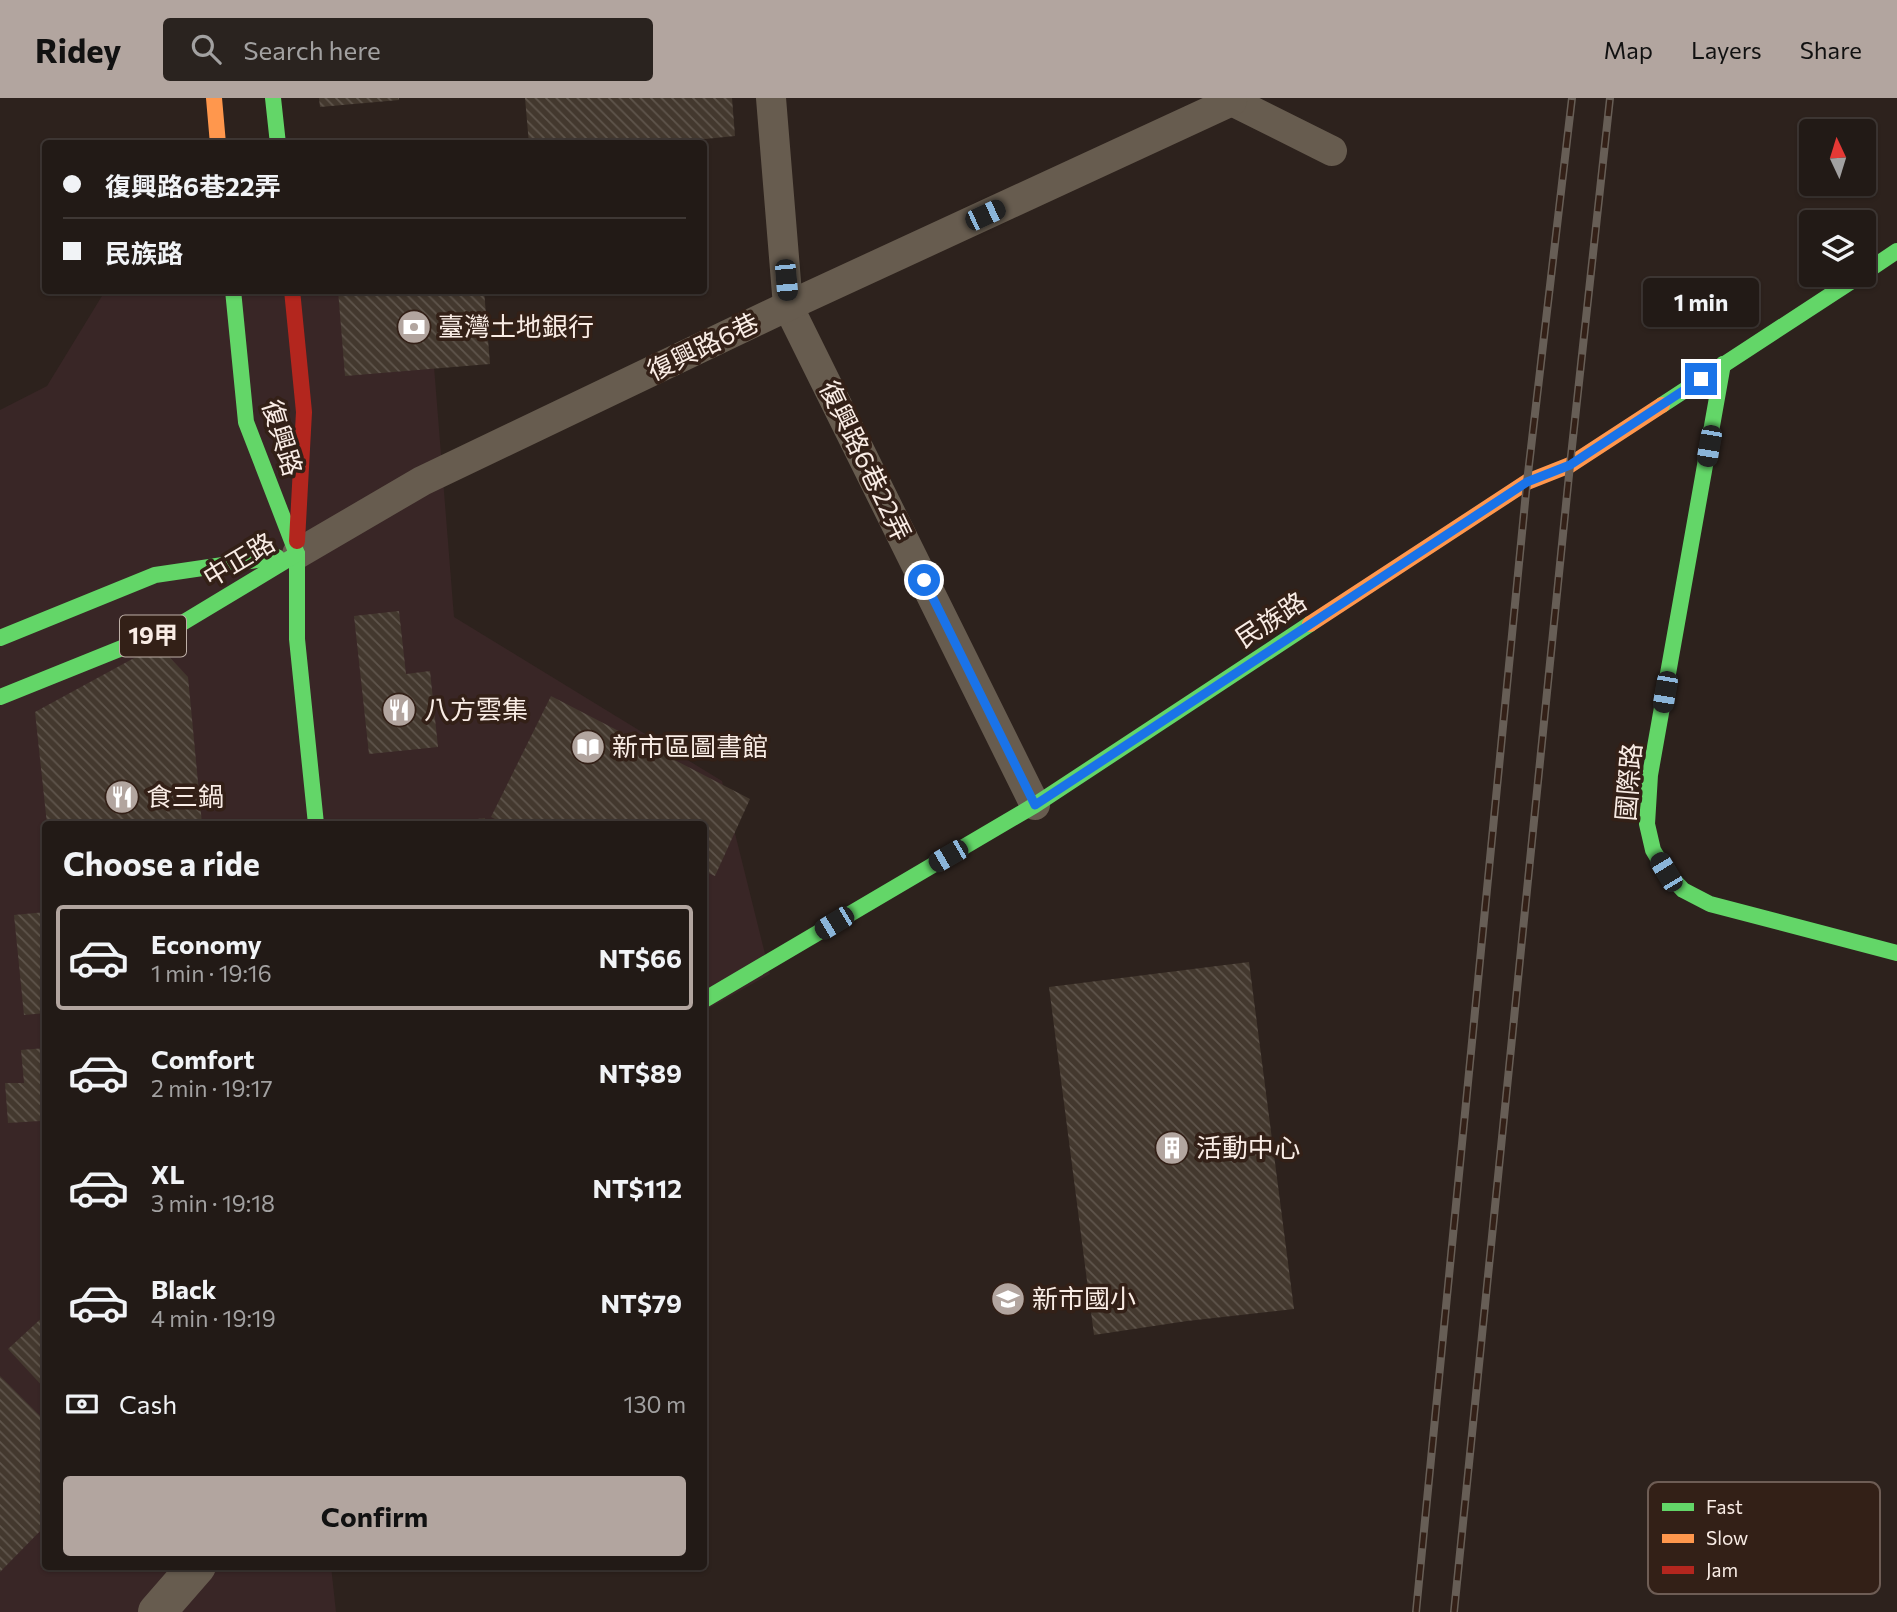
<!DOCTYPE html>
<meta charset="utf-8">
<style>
:root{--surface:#221a16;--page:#2a231f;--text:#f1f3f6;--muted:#a2a1a1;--line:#3f3835;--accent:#b2a59f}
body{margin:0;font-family:Commissioner,"Noto Sans TC",sans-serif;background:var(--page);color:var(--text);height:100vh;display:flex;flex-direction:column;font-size:26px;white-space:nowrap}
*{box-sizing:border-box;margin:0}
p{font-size:23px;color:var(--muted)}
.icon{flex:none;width:38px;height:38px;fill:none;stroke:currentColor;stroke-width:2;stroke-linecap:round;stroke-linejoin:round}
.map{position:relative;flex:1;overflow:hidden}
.drawer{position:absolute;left:42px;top:723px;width:665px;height:749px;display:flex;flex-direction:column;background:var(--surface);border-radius:7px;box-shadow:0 2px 5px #0004,0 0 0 2px var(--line)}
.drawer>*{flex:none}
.top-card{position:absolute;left:42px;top:42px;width:665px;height:154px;border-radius:7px;box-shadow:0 2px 5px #0004,0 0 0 2px var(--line);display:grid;align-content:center;height:154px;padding:0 21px;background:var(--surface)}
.needle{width:46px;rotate:356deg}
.buttons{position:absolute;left:1799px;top:21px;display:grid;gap:14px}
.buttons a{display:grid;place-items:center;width:77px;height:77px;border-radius:7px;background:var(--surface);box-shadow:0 2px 5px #0004,0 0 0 2px var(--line);font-size:35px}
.end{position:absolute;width:32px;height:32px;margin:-16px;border:9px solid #1a73e8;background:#fff;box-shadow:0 0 0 4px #fff}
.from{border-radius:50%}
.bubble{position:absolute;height:49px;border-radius:7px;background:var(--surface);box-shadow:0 2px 5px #0004,0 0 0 2px var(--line);font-size:23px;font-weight:700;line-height:49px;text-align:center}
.car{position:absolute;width:21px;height:42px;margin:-21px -10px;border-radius:9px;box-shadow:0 0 5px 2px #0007;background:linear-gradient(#222 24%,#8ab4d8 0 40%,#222 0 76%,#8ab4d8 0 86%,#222 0)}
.top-card b{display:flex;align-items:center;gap:24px;height:66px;font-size:26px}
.top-card b+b{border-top:2px solid var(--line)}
.top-card i{width:18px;height:18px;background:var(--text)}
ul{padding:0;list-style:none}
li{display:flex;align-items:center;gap:21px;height:105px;margin:0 14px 10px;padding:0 7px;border:4px solid transparent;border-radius:7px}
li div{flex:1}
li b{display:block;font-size:26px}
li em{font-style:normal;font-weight:700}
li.on{border-color:var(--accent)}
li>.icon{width:63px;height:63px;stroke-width:1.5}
h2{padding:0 21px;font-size:32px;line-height:84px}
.pay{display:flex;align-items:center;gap:18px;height:77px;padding:0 21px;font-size:26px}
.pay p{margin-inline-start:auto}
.action{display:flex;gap:14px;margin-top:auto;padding:14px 21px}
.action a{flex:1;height:80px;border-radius:7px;background:var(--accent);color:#111;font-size:28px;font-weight:700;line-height:80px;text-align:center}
header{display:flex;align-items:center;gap:42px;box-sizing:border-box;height:98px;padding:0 35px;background:var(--accent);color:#111}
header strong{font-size:33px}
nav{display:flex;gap:38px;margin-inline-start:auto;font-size:24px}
.search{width:490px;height:63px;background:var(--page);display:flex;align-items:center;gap:18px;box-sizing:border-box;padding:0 24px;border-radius:7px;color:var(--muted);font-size:26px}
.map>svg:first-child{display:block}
</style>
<header>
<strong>Ridey</strong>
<div class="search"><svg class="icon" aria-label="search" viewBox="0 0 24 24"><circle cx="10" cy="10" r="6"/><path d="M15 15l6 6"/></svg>Search here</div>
<nav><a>Map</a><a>Layers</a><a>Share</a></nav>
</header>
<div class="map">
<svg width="1897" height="1514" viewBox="0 0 1897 1514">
<defs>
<pattern id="building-back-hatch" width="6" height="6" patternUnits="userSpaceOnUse" patternTransform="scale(1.75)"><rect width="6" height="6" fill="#43382e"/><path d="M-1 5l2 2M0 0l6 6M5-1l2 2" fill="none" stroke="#5f554c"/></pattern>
</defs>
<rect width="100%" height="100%" fill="#2d221d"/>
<!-- commercial -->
<polygon fill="#392626" points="105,193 428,193 454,519 722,683 770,876 704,913 704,726 46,726 46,1468 331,1468 336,1514 0,1514 0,312 47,288"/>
<!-- building -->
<g fill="url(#building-back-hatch)">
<polygon points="319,0 399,0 399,2 320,9"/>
<polygon points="525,0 732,0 735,38 655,46 529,46"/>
<polygon points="338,192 484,192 490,266 345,278"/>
<polygon points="399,513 406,576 430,573 438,649 369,656 354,518"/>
<polygon points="158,547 188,579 202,726 47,726 35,614"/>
<polygon points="551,598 750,701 715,778 704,773 704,726 505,726 491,719"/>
<polygon points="485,720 485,726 449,726 449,725"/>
<polygon points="46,814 46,915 24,917 14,817"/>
<polygon points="1249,864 1294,1211 1187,1223 1094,1237 1049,889"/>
<polygon points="46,950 46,1039 42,1039 40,1023 8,1025 5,985 24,985 21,952"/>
<polygon points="46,1216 46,1292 8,1251"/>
<polygon points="0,1278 46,1324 46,1427 0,1474"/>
</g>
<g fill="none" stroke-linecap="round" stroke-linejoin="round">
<!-- lane -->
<g stroke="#675c4f" stroke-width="30">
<polyline points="771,0 788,208 1035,707"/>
<polyline points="1232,3 1332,53"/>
<polyline points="297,456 422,383 788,208 1232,3"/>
</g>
<!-- street -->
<polyline stroke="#675c4f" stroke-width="38" points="157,1514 197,1468"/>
<!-- fast -->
<g stroke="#63d668" stroke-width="16">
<polyline points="273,0 278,46"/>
<polyline points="1864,175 1897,153"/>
<polyline points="233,192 246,324 297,456"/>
<polyline points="1723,266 1650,677 1647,726 1653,752 1666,774 1683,792 1710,806 1897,855"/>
<polyline points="1662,307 1861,177"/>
<polyline points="297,456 297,541 316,726"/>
<polyline points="0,540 155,477 277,459"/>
<polyline points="0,599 179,527 297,456"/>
<polyline points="704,902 1035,707 1310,526"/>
</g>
<!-- slow -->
<g stroke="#ff974d" stroke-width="16">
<polyline points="214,0 218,46"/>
<polyline points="1310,526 1527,384 1570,367 1662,307"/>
</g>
<!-- jam -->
<polyline stroke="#b3261e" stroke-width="16" points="292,192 304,314 297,443"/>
<!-- rail casing -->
<g stroke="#675e56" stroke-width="8">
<g id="rail">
<polyline points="1416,1514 1527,384 1572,0"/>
<polyline points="1454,1514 1570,367 1610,0"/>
</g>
</g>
<!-- rail -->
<use href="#rail" stroke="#332017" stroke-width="5" stroke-dasharray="16" stroke-linecap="butt"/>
</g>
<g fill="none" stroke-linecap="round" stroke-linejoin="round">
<!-- route -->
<polyline stroke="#1a73e8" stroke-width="9" points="924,482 1035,707 1527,384 1570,367 1701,281"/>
</g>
<!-- icons -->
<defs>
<g id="bank-disc" transform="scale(1.75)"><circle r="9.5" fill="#b2a59f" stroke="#332017"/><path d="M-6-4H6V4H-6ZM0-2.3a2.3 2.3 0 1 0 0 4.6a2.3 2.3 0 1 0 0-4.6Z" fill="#fff"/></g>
<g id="restaurant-disc" transform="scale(1.75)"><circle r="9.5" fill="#b2a59f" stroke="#332017"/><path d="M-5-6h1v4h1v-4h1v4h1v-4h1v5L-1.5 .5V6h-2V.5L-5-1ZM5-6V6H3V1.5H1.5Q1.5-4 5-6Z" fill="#fff"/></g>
<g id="library-disc" transform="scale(1.75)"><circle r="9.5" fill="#b2a59f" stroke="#332017"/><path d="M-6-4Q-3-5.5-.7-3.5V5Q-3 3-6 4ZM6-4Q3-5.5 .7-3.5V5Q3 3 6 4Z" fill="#fff"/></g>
<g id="building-disc" transform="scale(1.75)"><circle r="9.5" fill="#b2a59f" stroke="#332017"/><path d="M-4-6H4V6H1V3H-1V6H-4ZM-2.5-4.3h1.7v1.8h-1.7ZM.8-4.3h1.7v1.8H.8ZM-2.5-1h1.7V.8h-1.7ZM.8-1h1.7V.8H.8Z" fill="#fff"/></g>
<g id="school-disc" transform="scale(1.75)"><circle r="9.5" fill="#b2a59f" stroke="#332017"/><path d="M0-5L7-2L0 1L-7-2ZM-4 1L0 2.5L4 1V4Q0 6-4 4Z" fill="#fff"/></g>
</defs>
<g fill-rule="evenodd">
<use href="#bank-disc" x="414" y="229"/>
<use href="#restaurant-disc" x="399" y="612"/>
<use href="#library-disc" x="588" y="649"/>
<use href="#restaurant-disc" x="122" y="699"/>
<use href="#building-disc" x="1172" y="1050"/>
<use href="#school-disc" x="1008" y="1201"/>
</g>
<g text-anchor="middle" stroke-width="7" stroke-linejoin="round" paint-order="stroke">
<!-- shield labels -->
<rect fill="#332017" stroke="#beafa7" stroke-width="2" x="120" y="517.5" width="66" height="41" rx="5"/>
<g font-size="24" font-weight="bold" fill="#f9ece5">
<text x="153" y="546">19甲</text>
</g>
<!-- poi labels -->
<g font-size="26" fill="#f9ece5" stroke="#332017" text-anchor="start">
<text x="438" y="238">臺灣土地銀行</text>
<text x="424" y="621">八方雲集</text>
<text x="612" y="658">新市區圖書館</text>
<text x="146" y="708">食三鍋</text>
<text x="1196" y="1059">活動中心</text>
<text x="1032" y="1210">新市國小</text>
</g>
<!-- street labels -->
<g font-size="26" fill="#f9ece5" stroke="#332017">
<text transform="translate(703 249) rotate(-26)" y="9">復興路6巷</text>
<text transform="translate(282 340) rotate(73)" y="9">復興路</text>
<text transform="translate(865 363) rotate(64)" y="9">復興路6巷22弄</text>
<text transform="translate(239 462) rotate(-31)" y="9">中正路</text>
<text transform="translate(1271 522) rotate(-33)" y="9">民族路</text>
<text transform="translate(1629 684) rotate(-85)" y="9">國際路</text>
</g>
</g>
<!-- legend -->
<rect x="1648" y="1384" width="232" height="112" rx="10" fill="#332017" stroke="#6e5d55" stroke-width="2"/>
<rect x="1662" y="1405" width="32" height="8" fill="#63d668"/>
<rect x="1662" y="1436" width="32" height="9" fill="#ff974d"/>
<rect x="1662" y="1468" width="32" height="8" fill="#b3261e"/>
<g font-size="19" fill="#f9ece5">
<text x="1706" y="1416">Fast</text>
<text x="1706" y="1447">Slow</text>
<text x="1706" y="1479">Jam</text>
</g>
</svg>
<div class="buttons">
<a><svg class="needle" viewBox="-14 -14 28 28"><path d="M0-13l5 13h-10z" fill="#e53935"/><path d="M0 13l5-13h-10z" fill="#a2a1a1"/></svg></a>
<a><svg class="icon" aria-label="layers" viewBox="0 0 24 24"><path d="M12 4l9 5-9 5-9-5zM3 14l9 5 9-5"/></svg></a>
</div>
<i class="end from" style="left:924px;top:482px"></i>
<i class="end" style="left:1701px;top:281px"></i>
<div class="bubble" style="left:1643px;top:180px;width:116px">1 min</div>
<i class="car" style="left:985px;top:117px;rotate:65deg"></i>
<i class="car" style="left:786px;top:182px;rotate:175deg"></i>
<i class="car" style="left:1709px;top:348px;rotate:190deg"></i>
<i class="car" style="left:1665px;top:594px;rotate:190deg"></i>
<i class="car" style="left:948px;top:758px;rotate:240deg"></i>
<i class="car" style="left:1666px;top:774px;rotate:329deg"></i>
<i class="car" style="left:834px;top:825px;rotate:239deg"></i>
<div class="top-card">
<b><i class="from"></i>復興路6巷22弄</b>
<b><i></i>民族路</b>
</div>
<section class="drawer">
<h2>Choose a ride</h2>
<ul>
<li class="on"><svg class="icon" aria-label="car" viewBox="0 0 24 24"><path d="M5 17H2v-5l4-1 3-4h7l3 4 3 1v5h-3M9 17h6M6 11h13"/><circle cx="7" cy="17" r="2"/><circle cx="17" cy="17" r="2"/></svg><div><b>Economy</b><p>1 min · 19:16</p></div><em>NT$66</em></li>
<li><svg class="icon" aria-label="car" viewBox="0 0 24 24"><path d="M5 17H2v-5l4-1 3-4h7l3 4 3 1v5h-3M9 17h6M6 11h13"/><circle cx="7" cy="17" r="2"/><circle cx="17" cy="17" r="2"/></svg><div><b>Comfort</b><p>2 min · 19:17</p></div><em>NT$89</em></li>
<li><svg class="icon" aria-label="car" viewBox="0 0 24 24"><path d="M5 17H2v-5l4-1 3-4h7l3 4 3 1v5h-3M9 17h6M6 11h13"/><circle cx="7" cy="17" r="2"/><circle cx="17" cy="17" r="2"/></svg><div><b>XL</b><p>3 min · 19:18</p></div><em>NT$112</em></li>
<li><svg class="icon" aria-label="car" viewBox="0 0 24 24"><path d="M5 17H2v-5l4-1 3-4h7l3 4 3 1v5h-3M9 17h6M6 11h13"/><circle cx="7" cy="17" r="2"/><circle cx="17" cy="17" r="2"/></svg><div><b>Black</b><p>4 min · 19:19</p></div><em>NT$79</em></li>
</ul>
<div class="pay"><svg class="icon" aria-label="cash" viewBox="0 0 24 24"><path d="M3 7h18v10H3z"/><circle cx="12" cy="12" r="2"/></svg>Cash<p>130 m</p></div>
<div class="action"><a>Confirm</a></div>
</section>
</div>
